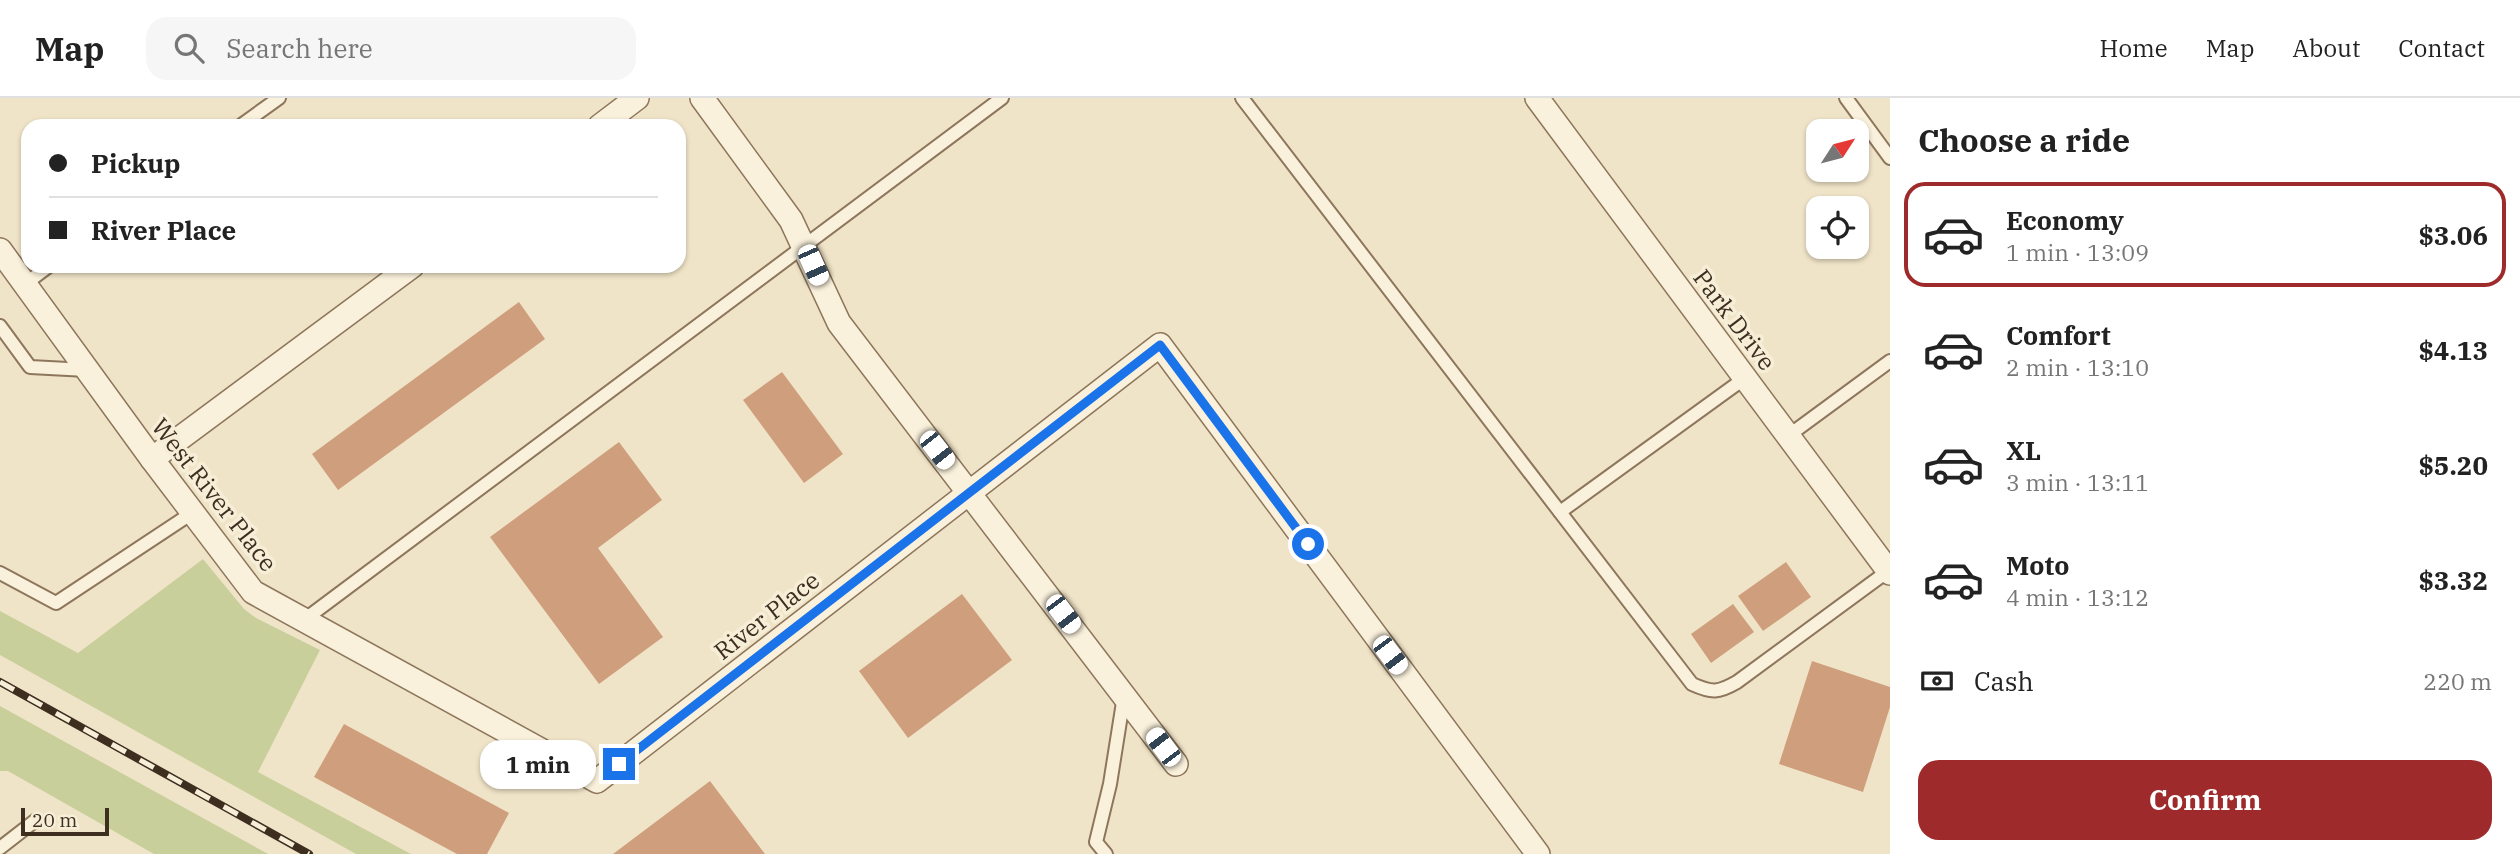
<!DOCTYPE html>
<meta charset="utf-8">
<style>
:root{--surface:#fff;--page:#f6f6f6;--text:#222;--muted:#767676;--line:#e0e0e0;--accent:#9e2a2b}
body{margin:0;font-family:"IBM Plex Serif",serif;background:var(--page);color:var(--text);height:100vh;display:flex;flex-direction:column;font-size:26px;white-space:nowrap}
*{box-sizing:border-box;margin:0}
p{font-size:23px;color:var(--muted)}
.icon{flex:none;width:38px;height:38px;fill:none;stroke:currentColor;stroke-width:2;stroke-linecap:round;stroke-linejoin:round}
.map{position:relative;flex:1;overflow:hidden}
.details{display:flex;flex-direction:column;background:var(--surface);width:630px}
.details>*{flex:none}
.guide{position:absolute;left:21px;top:21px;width:665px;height:154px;border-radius:21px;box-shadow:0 2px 5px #0004;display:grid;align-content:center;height:154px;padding:0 28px;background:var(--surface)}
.needle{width:46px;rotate:54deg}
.buttons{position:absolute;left:1806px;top:21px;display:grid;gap:14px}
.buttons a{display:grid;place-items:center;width:63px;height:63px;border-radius:14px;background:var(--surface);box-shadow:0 2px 5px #0004;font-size:35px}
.scale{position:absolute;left:21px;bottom:18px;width:88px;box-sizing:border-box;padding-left:7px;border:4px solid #3d2e20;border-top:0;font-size:19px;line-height:24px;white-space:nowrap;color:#3d2e20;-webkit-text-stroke:5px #f7eed8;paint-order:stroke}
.end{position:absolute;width:32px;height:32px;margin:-16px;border:9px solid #1a73e8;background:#fff;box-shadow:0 0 0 4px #fff}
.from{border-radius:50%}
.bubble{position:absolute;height:49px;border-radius:21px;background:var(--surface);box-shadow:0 2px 5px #0004;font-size:23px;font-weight:700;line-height:49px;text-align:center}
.car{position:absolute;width:21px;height:42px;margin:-21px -10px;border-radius:9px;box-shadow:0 0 5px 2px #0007;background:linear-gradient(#fff 24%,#345 0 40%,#fff 0 76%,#345 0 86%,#fff 0)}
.guide b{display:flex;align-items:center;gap:24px;height:66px;font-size:26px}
.guide b+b{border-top:2px solid var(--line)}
.guide i{width:18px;height:18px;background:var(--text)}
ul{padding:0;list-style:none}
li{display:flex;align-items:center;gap:21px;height:105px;margin:0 14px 10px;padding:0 14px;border:4px solid transparent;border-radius:21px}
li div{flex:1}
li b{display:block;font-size:26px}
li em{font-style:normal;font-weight:700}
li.current{border-color:var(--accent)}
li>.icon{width:63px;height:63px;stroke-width:1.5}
h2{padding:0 28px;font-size:32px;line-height:84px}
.pay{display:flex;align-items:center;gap:18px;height:77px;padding:0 28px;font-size:26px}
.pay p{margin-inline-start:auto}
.button{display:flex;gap:14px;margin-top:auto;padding:14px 28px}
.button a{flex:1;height:80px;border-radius:21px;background:var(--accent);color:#fff;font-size:28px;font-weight:700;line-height:80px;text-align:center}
header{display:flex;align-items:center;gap:42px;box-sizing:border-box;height:98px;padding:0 35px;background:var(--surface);border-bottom:2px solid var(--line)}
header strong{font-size:33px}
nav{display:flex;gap:38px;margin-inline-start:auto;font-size:24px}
.search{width:490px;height:63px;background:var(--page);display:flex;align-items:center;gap:18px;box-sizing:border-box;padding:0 24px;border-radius:21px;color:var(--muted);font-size:26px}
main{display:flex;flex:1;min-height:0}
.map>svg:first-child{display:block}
</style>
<header>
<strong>Map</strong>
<div class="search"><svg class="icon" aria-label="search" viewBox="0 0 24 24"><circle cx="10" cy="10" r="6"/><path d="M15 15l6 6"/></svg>Search here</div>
<nav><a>Home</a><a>Map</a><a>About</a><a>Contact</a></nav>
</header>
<main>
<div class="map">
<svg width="1890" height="756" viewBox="0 0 1890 756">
<rect width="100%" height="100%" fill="#f0e4c8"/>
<!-- green -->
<g fill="#c9cf9b">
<polygon points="203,461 244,511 256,520 320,552 258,674 411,756 356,756 0,557 0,513 78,555"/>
<polygon points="0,608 268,756 154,756 8,673 0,673"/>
</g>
<!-- building -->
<g fill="#cf9f7d">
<polygon points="519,204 545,241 338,392 312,356"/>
<polygon points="782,274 843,356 804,385 743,302"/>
<polygon points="619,344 662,402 598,450 663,539 599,586 490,439"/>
<polygon points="1786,464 1811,499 1763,533 1738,498"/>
<polygon points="962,496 1012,562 908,640 859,573"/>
<polygon points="1733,506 1754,534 1711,565 1691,536"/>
<polygon points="1812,563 1890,589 1890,609 1863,694 1779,666"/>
<polygon points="344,626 509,715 487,756 457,756 314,679"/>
<polygon points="710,683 765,756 613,756"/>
</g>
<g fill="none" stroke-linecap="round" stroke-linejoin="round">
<!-- lane casing -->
<g stroke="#8d765c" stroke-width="16">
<g id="lane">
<path d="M1242,0L1692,586C1712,595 1718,595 1737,584L1888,473"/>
<polyline points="1846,0 1890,60"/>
<polyline points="240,28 279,0"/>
<polyline points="25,186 49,168"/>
<polyline points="0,228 30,269 87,272"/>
<polyline points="1788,338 1890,263"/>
<polyline points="1560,414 1745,280"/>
<polyline points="0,475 56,505 192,415"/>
<polyline points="304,522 1002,0"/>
<polyline points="0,750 36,722"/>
<polyline points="1106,756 1096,744 1110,686 1124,598"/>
</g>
</g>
<!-- street casing -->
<g stroke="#8d765c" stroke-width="26">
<g id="street">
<polyline points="702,0 791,122 839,225 1176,666"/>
<polyline points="1537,0 1890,475"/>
<polyline points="600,28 637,0"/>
<polyline points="0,152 152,361 253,494 597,683 1160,247 1538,756"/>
<polyline points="152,361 412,168"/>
</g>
</g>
<!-- lane -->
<use href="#lane" stroke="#faf1dc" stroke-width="12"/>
<!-- street -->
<use href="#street" stroke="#faf1dc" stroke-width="23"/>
<!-- rail casing -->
<g stroke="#3d2e20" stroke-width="8">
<polyline id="rail" points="0,584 309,756"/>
</g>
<!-- rail -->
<use href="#rail" stroke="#f7eed8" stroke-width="5" stroke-dasharray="16" stroke-linecap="butt"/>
</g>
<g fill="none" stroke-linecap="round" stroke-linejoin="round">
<!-- route -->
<polyline stroke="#1a73e8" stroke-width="9" points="619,666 1160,247 1308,446"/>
</g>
<g text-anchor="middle" stroke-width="7" stroke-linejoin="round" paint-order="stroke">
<!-- street labels -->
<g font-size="24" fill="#3d2e20" stroke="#f7eed8">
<text transform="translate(1734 222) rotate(53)" y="8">Park Drive</text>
<text transform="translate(214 397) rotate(52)" y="8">West River Place</text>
<text transform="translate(767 518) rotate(-38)" y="8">River Place</text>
</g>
</g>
</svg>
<div class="buttons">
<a><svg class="needle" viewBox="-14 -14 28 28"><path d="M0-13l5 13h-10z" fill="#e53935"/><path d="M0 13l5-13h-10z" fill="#767676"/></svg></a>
<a><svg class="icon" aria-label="locate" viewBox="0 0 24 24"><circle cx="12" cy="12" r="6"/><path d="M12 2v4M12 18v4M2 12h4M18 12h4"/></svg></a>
</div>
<div class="scale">20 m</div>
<i class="end from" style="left:1308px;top:446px"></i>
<i class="end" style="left:619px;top:666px"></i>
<div class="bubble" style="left:480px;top:642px;width:116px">1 min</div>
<i class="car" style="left:813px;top:167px;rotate:156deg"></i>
<i class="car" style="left:937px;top:352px;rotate:142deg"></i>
<i class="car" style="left:1063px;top:516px;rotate:143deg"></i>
<i class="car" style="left:1390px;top:557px;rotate:143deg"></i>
<i class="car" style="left:1163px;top:649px;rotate:323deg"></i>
<div class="guide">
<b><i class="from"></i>Pickup</b>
<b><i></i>River Place</b>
</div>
</div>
<section class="details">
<h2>Choose a ride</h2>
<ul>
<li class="current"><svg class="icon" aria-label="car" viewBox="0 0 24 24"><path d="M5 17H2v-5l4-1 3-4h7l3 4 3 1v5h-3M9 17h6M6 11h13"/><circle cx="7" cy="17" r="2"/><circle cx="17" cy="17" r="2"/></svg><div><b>Economy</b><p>1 min · 13:09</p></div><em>$3.06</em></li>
<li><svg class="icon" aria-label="car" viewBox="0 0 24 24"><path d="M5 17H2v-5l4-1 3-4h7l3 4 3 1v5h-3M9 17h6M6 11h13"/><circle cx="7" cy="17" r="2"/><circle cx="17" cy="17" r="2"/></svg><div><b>Comfort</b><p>2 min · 13:10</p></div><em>$4.13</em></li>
<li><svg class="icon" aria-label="car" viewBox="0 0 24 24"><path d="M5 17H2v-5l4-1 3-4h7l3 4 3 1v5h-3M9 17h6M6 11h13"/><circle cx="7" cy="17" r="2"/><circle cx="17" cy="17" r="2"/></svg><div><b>XL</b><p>3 min · 13:11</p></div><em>$5.20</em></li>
<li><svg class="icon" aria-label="car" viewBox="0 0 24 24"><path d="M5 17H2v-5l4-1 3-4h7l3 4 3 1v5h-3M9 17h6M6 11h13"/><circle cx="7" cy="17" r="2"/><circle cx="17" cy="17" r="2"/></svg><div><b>Moto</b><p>4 min · 13:12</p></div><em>$3.32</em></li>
</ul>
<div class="pay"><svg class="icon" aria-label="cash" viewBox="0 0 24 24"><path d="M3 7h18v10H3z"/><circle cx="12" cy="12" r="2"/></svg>Cash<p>220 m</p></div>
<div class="button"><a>Confirm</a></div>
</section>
</main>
